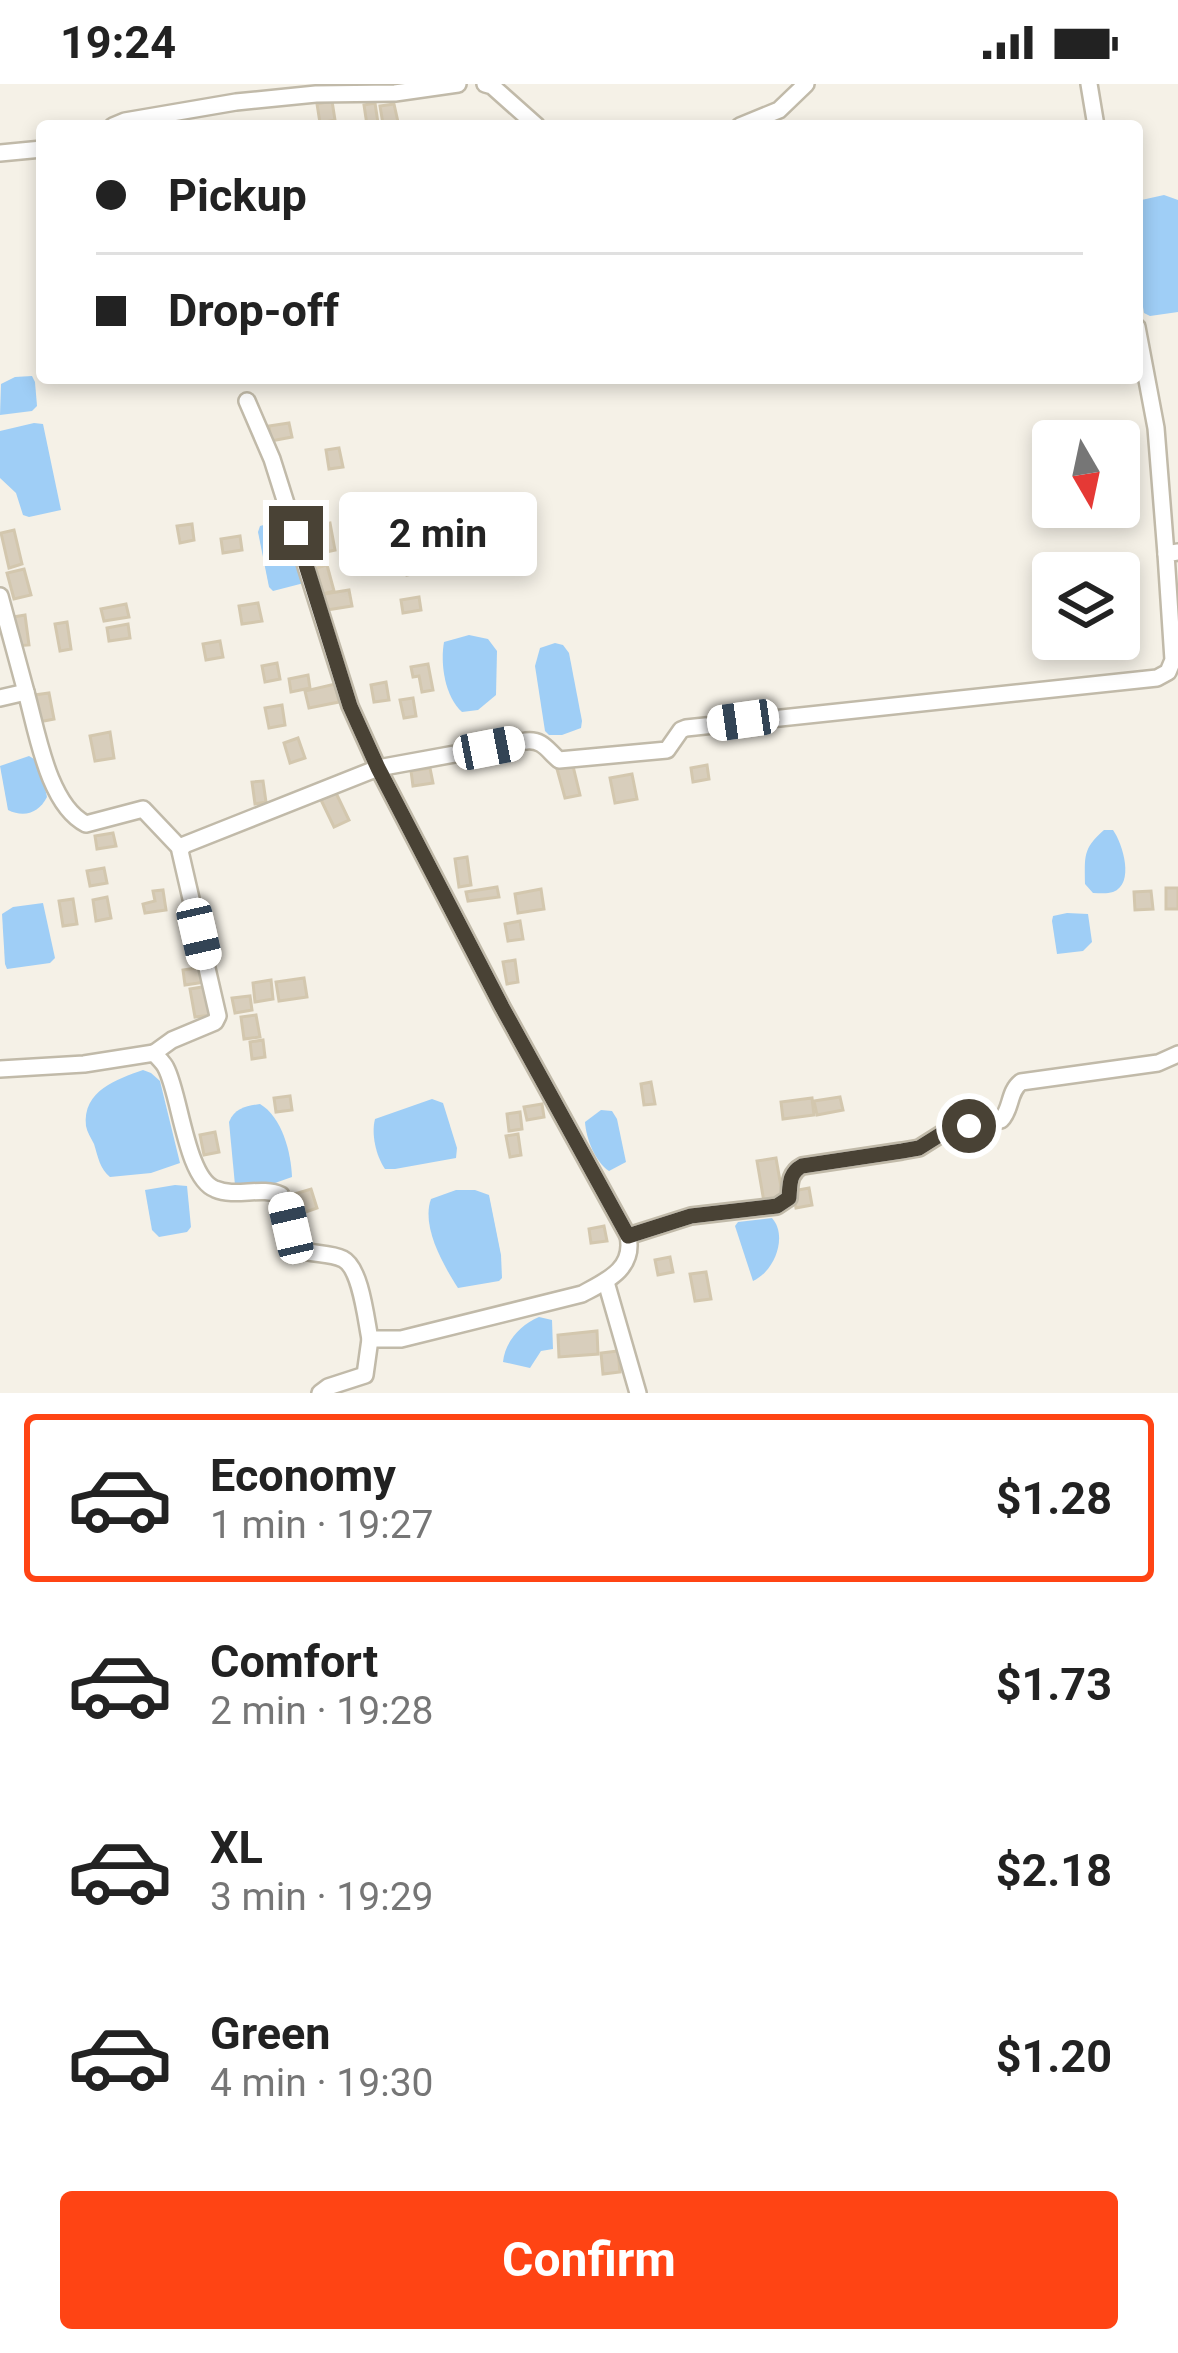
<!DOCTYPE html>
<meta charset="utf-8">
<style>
:root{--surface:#fff;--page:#f2f2f2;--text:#222;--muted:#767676;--line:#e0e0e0;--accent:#ff4414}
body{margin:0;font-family:Roboto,sans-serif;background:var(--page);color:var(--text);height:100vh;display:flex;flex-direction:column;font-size:45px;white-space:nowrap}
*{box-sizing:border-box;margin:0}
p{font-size:39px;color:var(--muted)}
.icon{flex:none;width:66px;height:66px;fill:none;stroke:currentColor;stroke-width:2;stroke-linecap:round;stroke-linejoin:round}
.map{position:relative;height:1309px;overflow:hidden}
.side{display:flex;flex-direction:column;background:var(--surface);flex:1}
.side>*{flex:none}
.guide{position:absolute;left:36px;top:36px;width:1107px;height:264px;border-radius:12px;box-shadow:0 6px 18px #0003;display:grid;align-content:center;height:264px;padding:0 60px;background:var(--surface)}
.needle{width:78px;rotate:171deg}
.controls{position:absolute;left:1032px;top:336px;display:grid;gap:24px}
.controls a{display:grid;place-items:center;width:108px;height:108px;border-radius:12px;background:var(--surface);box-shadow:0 6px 18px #0003;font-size:60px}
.end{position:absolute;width:54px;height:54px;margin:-27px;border:15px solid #494235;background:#fff;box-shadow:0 0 0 6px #fff}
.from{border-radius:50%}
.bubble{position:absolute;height:84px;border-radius:12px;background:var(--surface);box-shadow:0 6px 18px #0003;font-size:39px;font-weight:700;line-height:84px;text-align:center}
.car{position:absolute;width:36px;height:72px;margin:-36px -18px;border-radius:15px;box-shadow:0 0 9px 3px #0007;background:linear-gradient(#fff 24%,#345 0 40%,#fff 0 76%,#345 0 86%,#fff 0)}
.guide b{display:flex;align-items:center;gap:42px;height:114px;font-size:45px}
.guide b+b{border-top:3px solid var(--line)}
.guide i{width:30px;height:30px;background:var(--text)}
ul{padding:21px 0 0;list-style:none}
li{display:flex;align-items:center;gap:36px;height:168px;margin:0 24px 18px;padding:0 36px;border:6px solid transparent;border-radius:12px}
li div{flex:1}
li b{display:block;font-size:45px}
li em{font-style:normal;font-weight:700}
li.selected{border-color:var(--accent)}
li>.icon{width:108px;height:108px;stroke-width:1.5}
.button{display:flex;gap:24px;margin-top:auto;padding:24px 60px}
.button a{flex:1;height:138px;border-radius:12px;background:var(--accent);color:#fff;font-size:48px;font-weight:700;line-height:138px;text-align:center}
.status{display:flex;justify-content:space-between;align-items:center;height:84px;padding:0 60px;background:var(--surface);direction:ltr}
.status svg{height:33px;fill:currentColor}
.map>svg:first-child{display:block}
</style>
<div class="status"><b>19:24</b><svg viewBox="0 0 49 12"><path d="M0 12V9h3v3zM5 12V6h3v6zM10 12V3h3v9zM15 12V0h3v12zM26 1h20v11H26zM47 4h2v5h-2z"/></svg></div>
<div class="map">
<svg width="1178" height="1309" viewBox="0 0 1178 1309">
<rect width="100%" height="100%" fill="#f5f1e7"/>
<!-- water -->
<g fill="#9fcef6">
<polygon points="1164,111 1178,116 1178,228 1150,232 1144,229 1137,186 1137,117"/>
<polygon points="32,292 35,298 37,322 32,327 0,331 1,300 15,293"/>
<polygon points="34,339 43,340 61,426 29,433 23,431 16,409 0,394 0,347"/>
<polygon points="275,438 285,440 304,499 273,507 269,503 258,448 260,442"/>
<path d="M469,551L488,555L497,567L496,611L478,626L462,628C445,613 440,580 444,558Z"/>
<polygon points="555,559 563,561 569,569 582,637 581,644 562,651 549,651 545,647 535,582 540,564"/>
<path d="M29,672L39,678L47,713C39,729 24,734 8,726L0,682Z"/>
<path d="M1104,746H1113C1123,760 1135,800 1113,808C1107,810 1100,809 1093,809L1085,800C1085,773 1082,765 1104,746Z"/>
<polygon points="43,819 55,874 50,879 7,885 5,880 2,830 13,823"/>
<polygon points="1067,829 1088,830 1092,858 1083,867 1057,870 1052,837 1053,832"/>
<path d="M143,986L151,989L160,997L180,1079L151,1089L110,1093C100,1085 98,1073 94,1060C91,1054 87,1048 86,1042C82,1007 117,995 143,986Z"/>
<path d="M432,1015L443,1019L457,1064L456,1074L395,1085H385C376,1072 371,1050 375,1035Z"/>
<path d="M260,1020C282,1033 291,1068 292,1093L258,1105L235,1101L229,1038C235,1024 246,1022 260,1020Z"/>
<path d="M601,1026L612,1027L617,1035L626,1078L609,1087C595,1078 586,1054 585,1038Z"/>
<polygon points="175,1101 187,1102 191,1143 187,1148 159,1153 152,1146 145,1106"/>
<path d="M456,1106H475L489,1111L501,1171L502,1194L499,1197L458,1204C443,1181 421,1142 431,1115Z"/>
<path d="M772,1134C788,1152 775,1187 753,1197L735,1142L738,1138Z"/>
<path d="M539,1233L552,1236L553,1265L541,1267L530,1284L503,1278C505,1258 520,1241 539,1233Z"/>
</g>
<!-- building -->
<g fill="#d8cebc" stroke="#d3c7ae" stroke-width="3">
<polygon points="332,17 335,36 320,39 317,20"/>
<polygon points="375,19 378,39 367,41 364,21"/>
<polygon points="394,20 398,38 383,40 380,22"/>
<polygon points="289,339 292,353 271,357 269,342"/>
<polygon points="339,364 343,383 329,385 326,366"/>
<polygon points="330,439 335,466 322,469 317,442"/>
<polygon points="192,440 194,456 180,459 177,442"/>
<polygon points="14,446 22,480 9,484 1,449"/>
<polygon points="240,452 242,466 223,469 221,455"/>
<polygon points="425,473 428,487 407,491 405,477"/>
<polygon points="327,481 334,507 323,510 316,484"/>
<polygon points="24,485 31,511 14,515 7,489"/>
<polygon points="349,506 352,522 327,526 324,510"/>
<polygon points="419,513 421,526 403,529 401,516"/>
<polygon points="258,519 262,537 242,540 239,522"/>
<polygon points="126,520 129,533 104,537 101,525"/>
<polygon points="25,531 29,561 16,562 13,533"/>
<polygon points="67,538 71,565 60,567 55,540"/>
<polygon points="128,540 130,554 109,557 107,544"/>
<polygon points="220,557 223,573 206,576 203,560"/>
<polygon points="277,579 280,595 265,598 262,582"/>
<polygon points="428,580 433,606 422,608 419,592 413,593 411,583"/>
<polygon points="308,591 310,604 291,608 289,595"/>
<polygon points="386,598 389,616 374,618 371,601"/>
<polygon points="335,600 339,618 309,624 305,607"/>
<polygon points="49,609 54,635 39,638 34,611"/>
<polygon points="413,614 416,632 404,634 400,616"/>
<polygon points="282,621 285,641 269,644 265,624"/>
<polygon points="110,648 114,674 95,677 90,652"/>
<polygon points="298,654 305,674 290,679 284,659"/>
<polygon points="707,681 709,695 693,698 691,684"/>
<polygon points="573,682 580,711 565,714 557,685"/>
<polygon points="430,684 433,699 413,702 411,687"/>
<polygon points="632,690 637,715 615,719 610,694"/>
<polygon points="263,697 266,718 255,720 252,698"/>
<polygon points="336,709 349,736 334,743 321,716"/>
<polygon points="113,749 116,762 97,765 95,752"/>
<polygon points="467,773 471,801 459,803 455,775"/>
<polygon points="104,784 107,799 90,802 87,787"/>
<polygon points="497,803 499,813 468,817 466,808"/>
<rect x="1166" y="804" width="12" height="21"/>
<polygon points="541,805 544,825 518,829 515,810"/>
<polygon points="163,806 166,826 145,829 143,820 155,817 153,807"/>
<polygon points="1151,807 1153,825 1135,826 1134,808"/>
<polygon points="107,813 111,834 96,837 93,816"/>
<polygon points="73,815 77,840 63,842 59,817"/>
<polygon points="520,837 523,855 508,857 505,840"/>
<polygon points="515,876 518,898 507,900 503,878"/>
<polygon points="203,883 205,898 185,901 183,886"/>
<polygon points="304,894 307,913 279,917 276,898"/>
<polygon points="271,896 273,915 255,918 253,899"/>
<polygon points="208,902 212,931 195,933 190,905"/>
<polygon points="250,912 252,926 235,929 232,914"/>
<polygon points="256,931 260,953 244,955 241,933"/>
<polygon points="263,956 265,973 252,975 250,958"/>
<polygon points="651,998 655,1020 644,1021 641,1000"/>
<polygon points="290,1012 292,1026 276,1028 274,1014"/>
<polygon points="840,1013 843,1026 817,1031 814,1017"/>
<polygon points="812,1014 814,1031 783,1035 781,1018"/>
<polygon points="542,1020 544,1033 527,1036 524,1023"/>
<polygon points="520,1028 522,1045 509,1047 507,1030"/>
<polygon points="215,1048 219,1068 204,1071 200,1051"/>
<polygon points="518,1050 521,1071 510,1073 506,1052"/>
<polygon points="776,1074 783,1114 764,1118 757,1077"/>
<polygon points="809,1104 812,1121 796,1124 793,1107"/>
<polygon points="311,1105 317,1124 297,1131 291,1111"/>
<polygon points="604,1142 607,1157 591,1159 589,1145"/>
<polygon points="670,1173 673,1188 658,1191 655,1176"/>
<polygon points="706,1188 711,1215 695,1217 690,1190"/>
<polygon points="597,1247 598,1270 559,1273 558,1251"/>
<polygon points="618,1267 620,1288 603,1290 601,1269"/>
</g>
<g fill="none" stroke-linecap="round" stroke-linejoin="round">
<!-- minor casing -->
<g stroke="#c1baa9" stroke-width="20">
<g id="minor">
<polyline points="485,0 492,2 537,42"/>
<polyline points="1089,0 1096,42"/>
<polyline points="113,42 125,37 236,18 316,10 395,9 458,0"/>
<polyline points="740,42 779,26 806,0"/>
<polyline points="0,69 42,65"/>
<polyline points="1137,243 1156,344 1166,470"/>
<polyline points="0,512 26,608 0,614"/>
<path d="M26,608C37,647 48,721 86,740L143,725L180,764"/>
<path d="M154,969L172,956L215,938L218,932L180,767L184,761L378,684L526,657C543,655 548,667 559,676L667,666L681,646L686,644L1157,594L1168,588L1173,576L1166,470L1178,468"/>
<path d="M0,985L84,980L154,969C157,973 164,979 166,984C180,1010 186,1094 215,1105C236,1114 261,1102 281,1111L297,1165C311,1171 329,1168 343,1175C361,1184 366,1236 370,1255H401L582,1210C606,1197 635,1185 628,1152L502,923L378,684L350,622L272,375L247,317"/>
<path d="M628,1152L691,1132L777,1122L789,1114C790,1100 789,1089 802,1082L902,1067L919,1064L946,1047L1001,1036C1012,1025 1008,1008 1021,998L1158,979L1178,970"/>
<polyline points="606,1198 638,1309"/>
<polyline points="320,1309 328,1303 365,1291 370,1255"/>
</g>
</g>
<!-- minor -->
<use href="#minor" stroke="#fff" stroke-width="15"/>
</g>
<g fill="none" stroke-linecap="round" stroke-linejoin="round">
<!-- route -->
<path stroke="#494235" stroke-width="15" d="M296,449L350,622L378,684L502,923L628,1152L691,1132L777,1122L789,1114C790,1100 789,1089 802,1082L902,1067L919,1064L946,1047L969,1042"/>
</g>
</svg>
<div class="controls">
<a><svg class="needle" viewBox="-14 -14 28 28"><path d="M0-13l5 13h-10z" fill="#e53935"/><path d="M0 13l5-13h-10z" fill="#767676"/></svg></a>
<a><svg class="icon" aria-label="layers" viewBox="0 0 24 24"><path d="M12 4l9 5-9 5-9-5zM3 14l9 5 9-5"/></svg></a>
</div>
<i class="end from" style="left:969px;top:1042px"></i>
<i class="end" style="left:296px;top:449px"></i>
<div class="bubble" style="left:339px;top:408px;width:198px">2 min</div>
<i class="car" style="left:743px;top:636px;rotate:262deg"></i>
<i class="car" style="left:489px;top:664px;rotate:79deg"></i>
<i class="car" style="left:199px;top:850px;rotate:167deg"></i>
<i class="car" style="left:291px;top:1144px;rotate:347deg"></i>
<div class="guide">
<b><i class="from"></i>Pickup</b>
<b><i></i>Drop-off</b>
</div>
</div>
<section class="side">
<ul>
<li class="selected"><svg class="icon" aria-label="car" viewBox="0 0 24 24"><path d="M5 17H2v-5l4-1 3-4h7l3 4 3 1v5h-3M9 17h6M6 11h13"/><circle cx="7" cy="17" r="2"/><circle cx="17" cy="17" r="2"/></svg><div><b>Economy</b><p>1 min · 19:27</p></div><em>$1.28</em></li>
<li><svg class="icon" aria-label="car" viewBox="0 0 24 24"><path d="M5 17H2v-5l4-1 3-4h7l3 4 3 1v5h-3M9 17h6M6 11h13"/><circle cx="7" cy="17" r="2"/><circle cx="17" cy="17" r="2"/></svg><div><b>Comfort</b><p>2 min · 19:28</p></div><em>$1.73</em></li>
<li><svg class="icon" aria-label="car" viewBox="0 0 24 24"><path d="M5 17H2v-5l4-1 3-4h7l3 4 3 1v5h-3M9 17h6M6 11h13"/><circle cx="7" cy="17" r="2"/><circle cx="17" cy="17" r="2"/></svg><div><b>XL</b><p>3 min · 19:29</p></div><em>$2.18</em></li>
<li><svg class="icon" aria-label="car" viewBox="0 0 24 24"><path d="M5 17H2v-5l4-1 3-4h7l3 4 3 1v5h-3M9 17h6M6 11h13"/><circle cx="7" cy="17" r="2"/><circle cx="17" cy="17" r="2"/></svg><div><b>Green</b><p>4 min · 19:30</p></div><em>$1.20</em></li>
</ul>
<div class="button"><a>Confirm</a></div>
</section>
